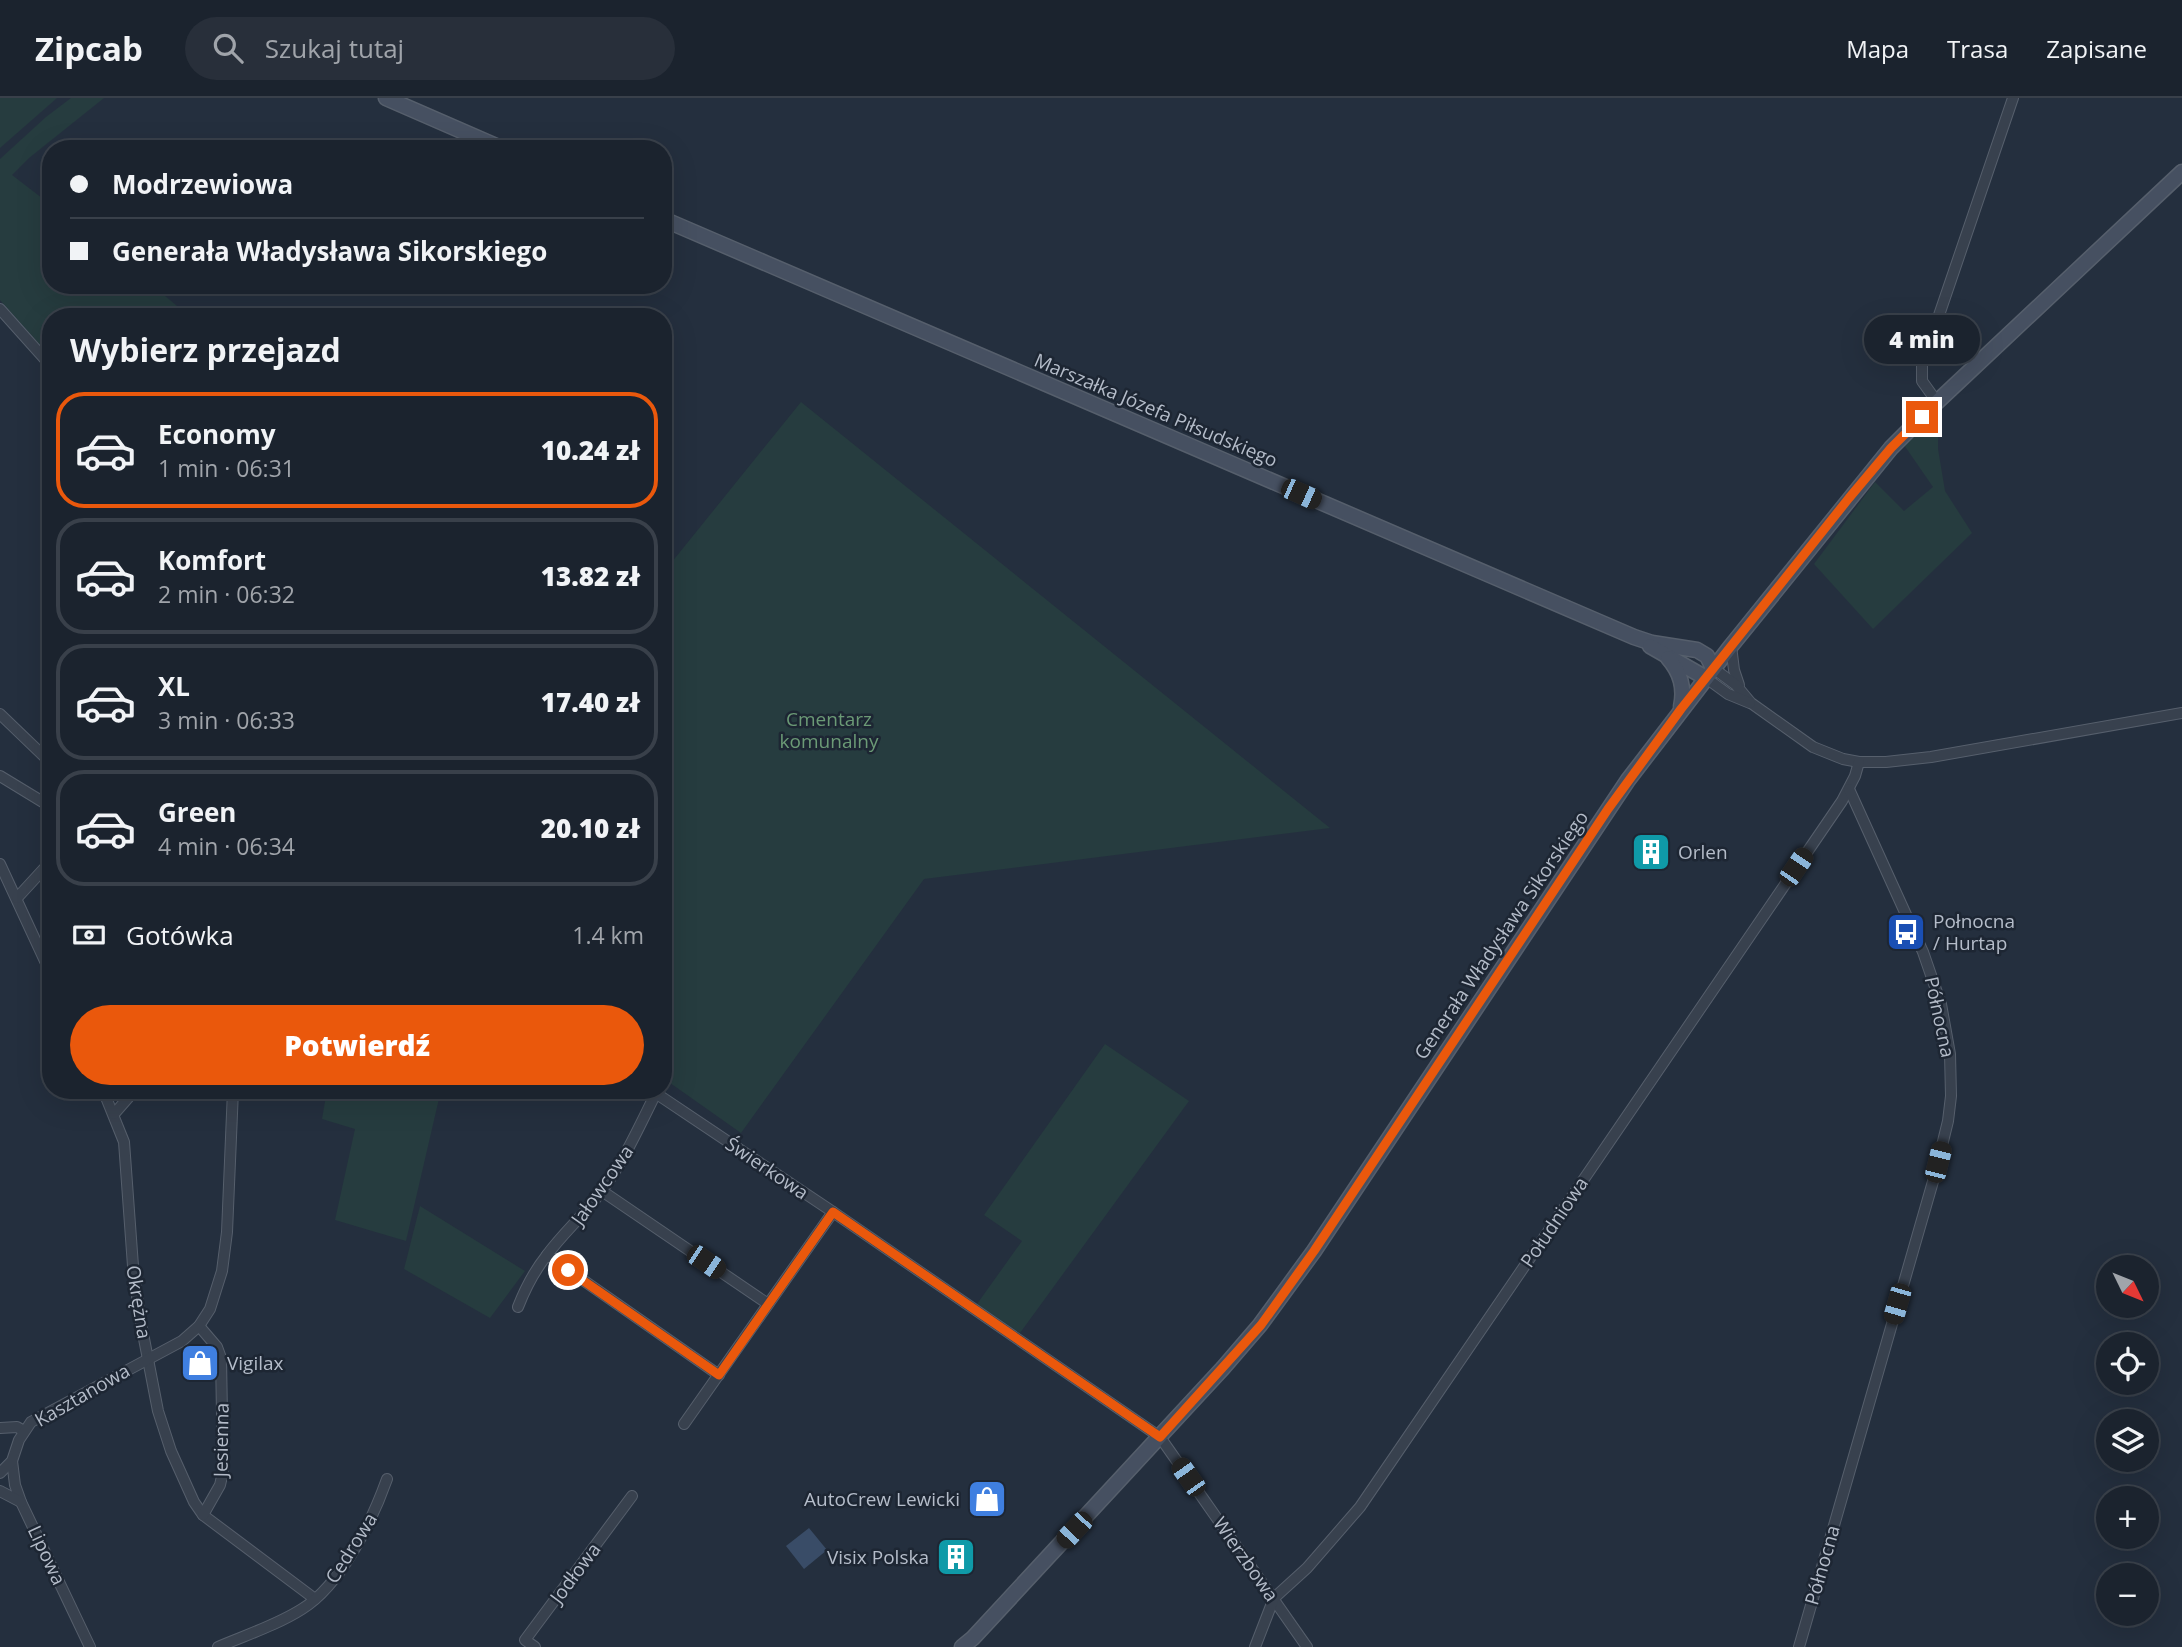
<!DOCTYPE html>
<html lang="pl">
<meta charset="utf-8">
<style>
:root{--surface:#1b232e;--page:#282f3a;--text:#f1f3f6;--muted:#a0a4aa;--line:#39404a;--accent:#ea580c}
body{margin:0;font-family:"Open Sans",sans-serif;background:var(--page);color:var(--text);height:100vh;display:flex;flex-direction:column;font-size:26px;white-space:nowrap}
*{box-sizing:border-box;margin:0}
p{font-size:23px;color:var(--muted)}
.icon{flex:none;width:38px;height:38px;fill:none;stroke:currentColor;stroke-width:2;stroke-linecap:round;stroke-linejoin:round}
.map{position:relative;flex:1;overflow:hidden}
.sheet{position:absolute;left:42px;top:210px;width:630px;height:791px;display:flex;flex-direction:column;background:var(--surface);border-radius:28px;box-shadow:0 7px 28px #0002,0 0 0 2px var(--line)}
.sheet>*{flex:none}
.hud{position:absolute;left:42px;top:42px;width:630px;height:154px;border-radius:28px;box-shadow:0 7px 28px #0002,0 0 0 2px var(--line);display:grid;align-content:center;height:154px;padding:0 28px;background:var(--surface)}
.needle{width:46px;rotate:133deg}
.tools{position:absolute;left:2096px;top:1157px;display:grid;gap:14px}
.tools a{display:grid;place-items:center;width:63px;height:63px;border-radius:50%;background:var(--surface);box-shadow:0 7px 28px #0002,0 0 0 2px var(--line);font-size:35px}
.end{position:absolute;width:32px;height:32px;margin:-16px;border:9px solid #ea580c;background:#fff;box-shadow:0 0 0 4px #fff}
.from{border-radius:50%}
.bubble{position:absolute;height:49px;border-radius:24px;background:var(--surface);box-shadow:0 7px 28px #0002,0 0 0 2px var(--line);font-size:23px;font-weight:800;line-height:49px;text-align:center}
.car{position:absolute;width:21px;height:42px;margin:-21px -10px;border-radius:9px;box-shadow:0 0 5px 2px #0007;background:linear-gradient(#222 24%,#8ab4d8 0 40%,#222 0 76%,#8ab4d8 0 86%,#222 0)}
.hud b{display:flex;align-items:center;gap:24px;height:66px;font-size:26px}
.hud b+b{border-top:2px solid var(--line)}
.hud i{width:18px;height:18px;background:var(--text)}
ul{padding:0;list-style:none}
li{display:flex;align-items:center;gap:21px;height:116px;margin:0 14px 10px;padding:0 14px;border:4px solid var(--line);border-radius:28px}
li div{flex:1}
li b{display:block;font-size:26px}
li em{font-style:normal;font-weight:800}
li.on{border-color:var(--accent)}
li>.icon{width:63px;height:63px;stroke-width:1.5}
h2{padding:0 28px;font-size:32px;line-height:84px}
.pay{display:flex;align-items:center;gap:18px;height:77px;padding:0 28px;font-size:26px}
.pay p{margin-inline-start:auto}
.action{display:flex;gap:14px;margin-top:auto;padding:14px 28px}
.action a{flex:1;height:80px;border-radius:42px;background:var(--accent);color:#fff;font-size:28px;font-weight:800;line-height:80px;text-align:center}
header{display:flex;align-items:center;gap:42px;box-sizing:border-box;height:98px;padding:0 35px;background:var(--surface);border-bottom:2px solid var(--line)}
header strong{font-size:33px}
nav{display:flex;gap:38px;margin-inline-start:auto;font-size:24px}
.search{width:490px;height:63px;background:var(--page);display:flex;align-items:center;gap:18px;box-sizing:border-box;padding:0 24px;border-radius:38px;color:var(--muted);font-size:26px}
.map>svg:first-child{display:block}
</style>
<header>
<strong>Zipcab</strong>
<div class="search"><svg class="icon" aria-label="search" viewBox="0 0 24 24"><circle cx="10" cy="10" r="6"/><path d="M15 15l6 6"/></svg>Szukaj tutaj</div>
<nav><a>Mapa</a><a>Trasa</a><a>Zapisane</a></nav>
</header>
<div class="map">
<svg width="2182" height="1549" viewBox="0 0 2182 1549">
<rect width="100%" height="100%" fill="#242f3e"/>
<!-- green -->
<g fill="#263c3f">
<polygon points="0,0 57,0 0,50"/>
<polygon points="71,0 104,0 29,60 12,77 51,107 51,187 152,187 183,213 178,219 51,219 51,259 0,202 0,61 46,19"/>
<polygon points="801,304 1330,730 924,781 741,1035 663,980 663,742 667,738 663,734 663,475"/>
<polygon points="1938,317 1938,351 1945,393 1972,435 1873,531 1814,466 1875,384 1904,413 1933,389 1904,347"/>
<polygon points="1105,946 1189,1003 1020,1235 977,1206 1022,1143 984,1117"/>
<polygon points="327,992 441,992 406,1143 335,1122 355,1031 322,1021"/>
<polygon points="420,1108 525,1173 490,1220 404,1171"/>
</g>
<!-- water -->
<polygon fill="#394c67" points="809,1430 827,1452 804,1471 786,1448"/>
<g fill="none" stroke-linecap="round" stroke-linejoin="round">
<!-- street casing -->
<g stroke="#565f6c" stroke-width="12">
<g id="street">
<polyline points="0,211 51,268"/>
<polyline points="1937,304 1922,283 1922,267 2013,0"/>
<polyline points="1731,548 1734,572 1739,587"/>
<polyline points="1713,570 1736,587 1751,605 1813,649 1843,661 1859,664 1886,664 1931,659 2182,615"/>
<polyline points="1706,580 1728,596 1750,605"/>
<polyline points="0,616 51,665"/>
<polyline points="0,678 51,709"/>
<polyline points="0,766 51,876"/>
<polyline points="17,800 51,763"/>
<polyline points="103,992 124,1044 133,1168 140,1220 158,1313 171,1353 194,1404 203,1417 315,1501"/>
<polyline points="651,992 833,1114 1160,1339 1307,1549"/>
<polyline points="114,1016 135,992"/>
<polyline points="602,1093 768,1206"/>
<polyline points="547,1157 719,1277"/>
<path d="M518,1209C525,1191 535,1172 547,1157C563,1135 584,1117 600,1095C623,1065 639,1029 656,995"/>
<polyline points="199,1228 217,1249 221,1260 223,1374 220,1387 203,1417"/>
<polyline points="684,1326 833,1114"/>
<polyline points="0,1330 17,1329 24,1333"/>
<polyline points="12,1363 15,1387 21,1404 90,1549"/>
<polyline points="0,1375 12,1363 19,1342 31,1324 182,1243 199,1228 210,1211 222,1173 227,1134 233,992"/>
<polyline points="0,1393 21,1404"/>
<path d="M218,1549C246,1537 277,1527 302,1511C341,1487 372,1423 387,1381"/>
<polyline points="535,1549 525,1542 632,1398"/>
<polyline points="1255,1549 1274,1500 1307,1470 1360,1409 1842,703 1855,678 1859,664"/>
<polyline points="1799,1549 1934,1080 1948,1023 1951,998 1950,956 1941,906 1923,854 1849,691"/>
</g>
</g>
<!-- secondary casing -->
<g stroke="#565f6c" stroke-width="17">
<g id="secondary">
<polyline points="386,0 503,51"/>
<polyline points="663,121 1634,539 1652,545 1697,552 1707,558 1713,570"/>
<polyline points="1650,548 1706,580"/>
<path d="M1668,560C1681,575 1685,590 1681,609"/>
<polyline points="962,1549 973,1540 1223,1270 1260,1227 1314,1153 1628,682 1731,548 1891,350 1937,304 2182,74"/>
</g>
</g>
<!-- street -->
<use href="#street" stroke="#38414e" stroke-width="10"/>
<!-- secondary -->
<use href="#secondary" stroke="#465061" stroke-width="14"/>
</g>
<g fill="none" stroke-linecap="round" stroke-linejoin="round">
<!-- route -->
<polyline stroke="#ea580c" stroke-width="9" points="568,1172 719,1277 833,1114 1160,1339 1261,1227 1314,1153 1608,711 1681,611 1849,400 1891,350 1922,319"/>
</g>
<!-- icons -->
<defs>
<g id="building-square" transform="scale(2.0125)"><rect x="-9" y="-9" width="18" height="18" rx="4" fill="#0f9aa8" stroke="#1d2633"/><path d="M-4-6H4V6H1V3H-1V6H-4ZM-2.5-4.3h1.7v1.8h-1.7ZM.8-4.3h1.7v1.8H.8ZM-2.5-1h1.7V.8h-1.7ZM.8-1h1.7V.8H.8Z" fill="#fff"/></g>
<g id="bus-square" transform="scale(2.0125)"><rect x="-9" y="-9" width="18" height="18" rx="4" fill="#1a4fb4" stroke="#1d2633"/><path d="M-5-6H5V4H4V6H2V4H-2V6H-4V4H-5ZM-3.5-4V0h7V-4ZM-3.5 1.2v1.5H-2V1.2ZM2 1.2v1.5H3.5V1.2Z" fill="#fff"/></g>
<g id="shop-square" transform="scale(2.0125)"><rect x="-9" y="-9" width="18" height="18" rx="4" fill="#3f7fe0" stroke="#1d2633"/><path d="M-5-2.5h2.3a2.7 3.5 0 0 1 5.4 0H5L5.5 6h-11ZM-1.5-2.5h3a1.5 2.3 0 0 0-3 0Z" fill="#fff"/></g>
</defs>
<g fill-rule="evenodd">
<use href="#building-square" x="1651" y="754"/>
<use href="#bus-square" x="1906" y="834"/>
<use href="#shop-square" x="200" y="1265"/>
<use href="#shop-square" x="987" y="1401"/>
<use href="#building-square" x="956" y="1459"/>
</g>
<g text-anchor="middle" stroke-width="5" stroke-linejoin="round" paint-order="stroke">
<!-- street labels -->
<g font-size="19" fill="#b4bcc9" stroke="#1d2633">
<text transform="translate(1156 312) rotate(23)" y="7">Marszałka Józefa Piłsudskiego</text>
<text transform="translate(1501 837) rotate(-56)" y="7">Generała Władysława Sikorskiego</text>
<text transform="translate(1940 919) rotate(78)" y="7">Północna</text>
<text transform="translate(767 1070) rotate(34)" y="7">Świerkowa</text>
<text transform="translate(602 1087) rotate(-55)" y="7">Jałowcowa</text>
<text transform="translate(1554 1124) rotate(-56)" y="7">Południowa</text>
<text transform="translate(139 1204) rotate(81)" y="7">Okrężna</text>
<text transform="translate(82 1297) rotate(-30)" y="7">Kasztanowa</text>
<text transform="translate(221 1342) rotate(-89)" y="7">Jesienna</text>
<text transform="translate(351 1450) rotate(-58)" y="7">Cedrowa</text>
<text transform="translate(47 1457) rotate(65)" y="7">Lipowa</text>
<text transform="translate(1246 1461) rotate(55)" y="7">Wierzbowa</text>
<text transform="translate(1822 1467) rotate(-74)" y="7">Północna</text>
<text transform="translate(575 1475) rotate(-53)" y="7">Jodłowa</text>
</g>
<!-- park labels -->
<g font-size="19" fill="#6b9a76" stroke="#1d2633">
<text x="829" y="628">Cmentarz<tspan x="829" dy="22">komunalny</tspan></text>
</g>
<!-- poi labels -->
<g font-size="19" fill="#b4bcc9" stroke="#1d2633" text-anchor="start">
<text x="1678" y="761">Orlen</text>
<text x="1933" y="830">Połnocna<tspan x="1933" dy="22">/ Hurtap</tspan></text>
<text x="227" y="1272">Vigilax</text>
<text x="960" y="1408" text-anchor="end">AutoCrew Lewicki</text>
<text x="929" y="1466" text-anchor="end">Visix Polska</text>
</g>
</g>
</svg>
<div class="tools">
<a><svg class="needle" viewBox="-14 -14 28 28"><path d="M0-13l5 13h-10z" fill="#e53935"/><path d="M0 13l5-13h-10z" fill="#a0a4aa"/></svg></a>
<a><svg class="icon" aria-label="locate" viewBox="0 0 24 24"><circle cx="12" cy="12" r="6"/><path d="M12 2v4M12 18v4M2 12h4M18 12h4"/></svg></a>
<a><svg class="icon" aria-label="layers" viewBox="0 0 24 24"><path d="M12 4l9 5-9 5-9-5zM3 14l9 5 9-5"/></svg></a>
<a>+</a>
<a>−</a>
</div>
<i class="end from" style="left:568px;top:1172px"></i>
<i class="end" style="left:1922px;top:319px"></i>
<div class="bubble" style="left:1864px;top:217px;width:116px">4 min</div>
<i class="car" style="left:1301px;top:396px;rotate:114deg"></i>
<i class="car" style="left:1796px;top:769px;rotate:34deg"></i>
<i class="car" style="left:1938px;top:1064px;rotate:14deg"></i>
<i class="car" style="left:706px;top:1164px;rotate:124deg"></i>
<i class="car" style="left:1897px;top:1206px;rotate:196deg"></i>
<i class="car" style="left:1188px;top:1379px;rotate:325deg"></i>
<i class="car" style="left:1074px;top:1432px;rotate:223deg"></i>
<div class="hud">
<b><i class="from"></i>Modrzewiowa</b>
<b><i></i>Generała Władysława Sikorskiego</b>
</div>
<section class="sheet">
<h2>Wybierz przejazd</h2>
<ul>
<li class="on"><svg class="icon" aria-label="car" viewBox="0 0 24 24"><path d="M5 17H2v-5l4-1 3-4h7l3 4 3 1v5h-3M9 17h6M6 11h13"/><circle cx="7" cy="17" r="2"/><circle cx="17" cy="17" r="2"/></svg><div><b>Economy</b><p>1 min · 06:31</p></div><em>10.24 zł</em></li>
<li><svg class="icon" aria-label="car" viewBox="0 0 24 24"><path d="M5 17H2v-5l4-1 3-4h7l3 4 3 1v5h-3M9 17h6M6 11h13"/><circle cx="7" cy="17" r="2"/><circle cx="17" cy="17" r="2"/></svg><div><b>Komfort</b><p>2 min · 06:32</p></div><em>13.82 zł</em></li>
<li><svg class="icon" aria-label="car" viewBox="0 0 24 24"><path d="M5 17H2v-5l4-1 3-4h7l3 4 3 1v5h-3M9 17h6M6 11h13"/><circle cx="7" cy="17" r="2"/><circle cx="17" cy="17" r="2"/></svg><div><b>XL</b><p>3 min · 06:33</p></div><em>17.40 zł</em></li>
<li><svg class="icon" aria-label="car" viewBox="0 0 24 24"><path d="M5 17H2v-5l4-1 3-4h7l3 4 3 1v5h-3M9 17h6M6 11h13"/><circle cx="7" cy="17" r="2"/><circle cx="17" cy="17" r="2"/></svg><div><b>Green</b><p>4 min · 06:34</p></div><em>20.10 zł</em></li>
</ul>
<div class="pay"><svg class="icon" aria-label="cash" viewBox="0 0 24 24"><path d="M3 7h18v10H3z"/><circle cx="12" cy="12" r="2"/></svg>Gotówka<p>1.4 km</p></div>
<div class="action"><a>Potwierdź</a></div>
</section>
</div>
